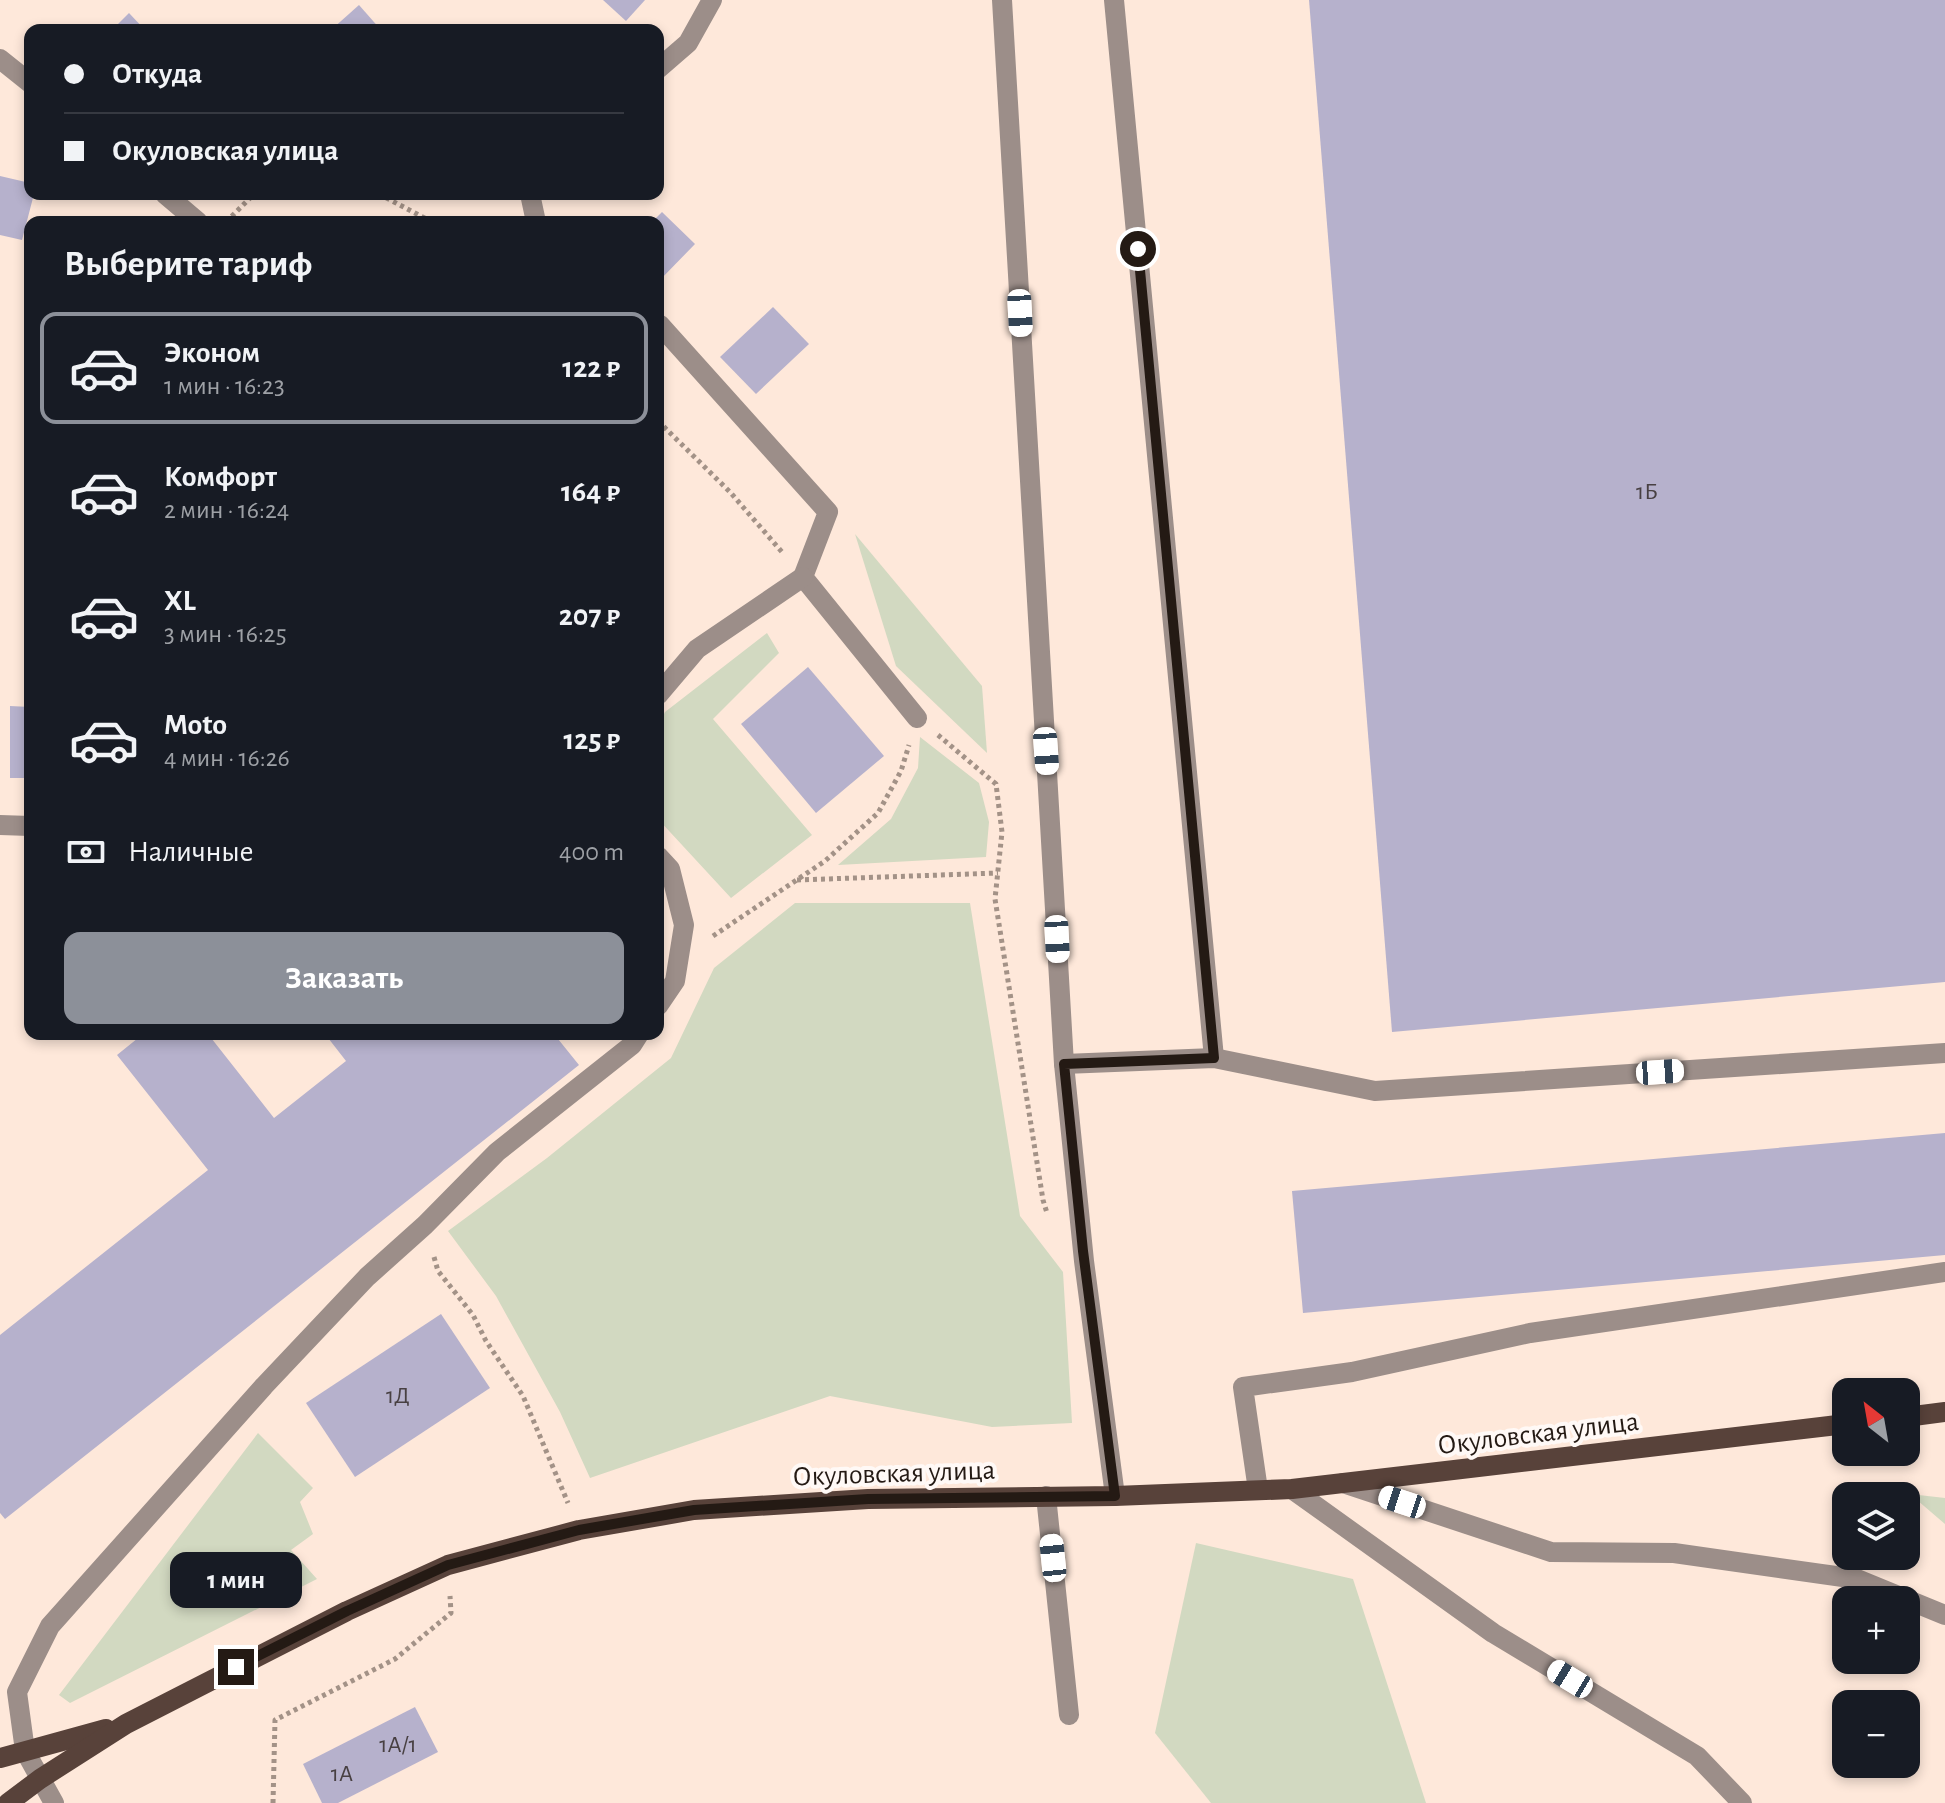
<!DOCTYPE html>
<html lang="ru">
<meta charset="utf-8">
<style>
:root{--surface:#171b24;--page:#20242c;--text:#f1f3f6;--muted:#9ea1a6;--line:#363941;--accent:#8c9099}
body{margin:0;font-family:"Alegreya Sans",sans-serif;background:var(--page);color:var(--text);height:100vh;display:flex;flex-direction:column;font-size:30px;white-space:nowrap}
*{box-sizing:border-box;margin:0}
p{font-size:26px;color:var(--muted)}
.icon{flex:none;width:44px;height:44px;fill:none;stroke:currentColor;stroke-width:2;stroke-linecap:round;stroke-linejoin:round}
.map{position:relative;flex:1;overflow:hidden}
.sheet{position:absolute;left:24px;top:216px;width:640px;height:824px;display:flex;flex-direction:column;background:var(--surface);border-radius:16px;box-shadow:0 4px 12px #0003}
.sheet>*{flex:none}
.hud{position:absolute;left:24px;top:24px;width:640px;height:176px;border-radius:16px;box-shadow:0 4px 12px #0003;display:grid;align-content:center;height:176px;padding:0 40px;background:var(--surface)}
.needle{width:52px;rotate:329deg}
.controls{position:absolute;left:1832px;top:1378px;display:grid;gap:16px}
.controls a{display:grid;place-items:center;width:88px;height:88px;border-radius:16px;background:var(--surface);box-shadow:0 4px 12px #0003;font-size:40px}
.end{position:absolute;width:36px;height:36px;margin:-18px;border:10px solid #241a14;background:#fff;box-shadow:0 0 0 4px #fff}
.from{border-radius:50%}
.bubble{position:absolute;height:56px;border-radius:16px;background:var(--surface);box-shadow:0 4px 12px #0003;font-size:26px;font-weight:700;line-height:56px;text-align:center}
.car{position:absolute;width:24px;height:48px;margin:-24px -12px;border-radius:10px;box-shadow:0 0 6px 2px #0007;background:linear-gradient(#fff 24%,#345 0 40%,#fff 0 76%,#345 0 86%,#fff 0)}
.hud b{display:flex;align-items:center;gap:28px;height:76px;font-size:30px}
.hud b+b{border-top:2px solid var(--line)}
.hud i{width:20px;height:20px;background:var(--text)}
ul{padding:0;list-style:none}
li{display:flex;align-items:center;gap:24px;height:112px;margin:0 16px 12px;padding:0 24px;border:4px solid transparent;border-radius:16px}
li div{flex:1}
li b{display:block;font-size:30px}
li em{font-style:normal;font-weight:700}
li.selected{border-color:var(--accent)}
li>.icon{width:72px;height:72px;stroke-width:1.5}
h2{padding:0 40px;font-size:36px;line-height:96px}
.pay{display:flex;align-items:center;gap:20px;height:88px;padding:0 40px;font-size:30px}
.pay p{margin-inline-start:auto}
.primary-button{display:flex;gap:16px;margin-top:auto;padding:16px 40px}
.primary-button a{flex:1;height:92px;border-radius:16px;background:var(--accent);color:#fff;font-size:32px;font-weight:700;line-height:92px;text-align:center}
.map>svg:first-child{display:block}
</style>
<div class="map">
<svg width="1945" height="1803" viewBox="0 0 1945 1803">
<rect width="100%" height="100%" fill="#fee8da"/>
<!-- green -->
<g fill="#d2d9c1">
<polygon points="855,534 982,686 987,753 896,666"/>
<polygon points="767,633 779,653 713,719 812,835 731,898 658,819 658,726 665,712"/>
<polygon points="920,737 979,783 989,822 986,857 838,865 891,819 918,768"/>
<polygon points="795,903 970,903 1020,1216 1063,1272 1072,1423 992,1427 830,1396 590,1478 560,1412 496,1296 448,1231 547,1158 671,1058 714,968"/>
<polygon points="258,1433 313,1488 300,1502 313,1534 291,1550 317,1579 70,1703 59,1695"/>
<polygon points="1910,1494 1945,1498 1945,1524"/>
<polygon points="1196,1543 1353,1579 1426,1803 1211,1803 1155,1733"/>
</g>
<!-- building -->
<g fill="#b6b1cc">
<polygon points="603,0 645,0 626,21"/>
<polygon points="1309,0 1945,0 1945,982 1392,1032"/>
<polygon points="359,5 381,30 331,30"/>
<polygon points="129,13 145,30 112,30"/>
<polygon points="0,176 30,183 30,194 34,194 22,240 0,235"/>
<polygon points="662,212 695,244 658,282 658,222 652,222"/>
<polygon points="773,307 809,344 756,394 720,357"/>
<polygon points="808,667 884,756 816,813 741,724"/>
<polygon points="10,706 30,707 30,778 10,778"/>
<polygon points="143,1034 208,1034 274,1118 346,1061 325,1034 554,1034 579,1065 5,1519 0,1513 0,1335 208,1170 117,1055"/>
<polygon points="1945,1133 1945,1255 1303,1313 1292,1191"/>
<polygon points="441,1314 490,1388 355,1477 306,1403"/>
<polygon points="415,1707 438,1752 338,1803 322,1803 303,1764"/>
</g>
<g fill="none" stroke-linecap="round" stroke-linejoin="round">
<!-- path -->
<g stroke="#a39287" stroke-width="5" stroke-dasharray="4 4" stroke-linecap="butt">
<polyline points="379,194 432,222"/>
<polyline points="226,222 254,194"/>
<polyline points="658,421 730,492 782,552"/>
<polyline points="938,735 996,784 1002,832 995,899 1043,1200 1047,1213"/>
<polyline points="797,880 998,873"/>
<polyline points="713,936 825,861 878,813 901,771 909,745"/>
<polyline points="434,1257 438,1271 473,1315 486,1341 523,1396 568,1503"/>
<polyline points="273,1803 275,1720 395,1659 451,1613 450,1596"/>
</g>
<!-- lane -->
<g stroke="#9c8e89" stroke-width="20">
<polyline points="1002,0 1064,1064 1084,1261 1115,1496"/>
<polyline points="1114,0 1214,1058"/>
<polyline points="1064,1064 1214,1058 1375,1091 1945,1053"/>
<polyline points="1343,1483 1551,1552 1674,1553 1857,1579 1945,1615"/>
<polyline points="1292,1489 1493,1633 1697,1756 1742,1803"/>
<polyline points="1258,1490 1243,1387 1352,1372 1530,1333 1945,1272"/>
<polyline points="1046,1496 1069,1715"/>
</g>
<!-- street -->
<g stroke="#9c8e89" stroke-width="20">
<polyline points="0,59 30,83"/>
<polyline points="658,69 688,43 712,0"/>
<polyline points="165,194 198,222"/>
<polyline points="530,194 536,222"/>
<polyline points="658,324 660,325 828,512 803,577 917,718"/>
<polyline points="658,695 697,649 803,577"/>
<polyline points="0,825 30,826"/>
<polyline points="658,856 670,869 684,925 675,981 658,1006"/>
<polyline points="54,1803 25,1751 17,1692 50,1626 264,1386 367,1277 425,1225 497,1152 632,1045 639,1034"/>
</g>
<!-- primary -->
<g stroke="#58423a" stroke-width="20">
<polyline points="1906,1417 1945,1412"/>
<polyline points="0,1758 106,1729"/>
<polyline points="8,1803 40,1779 126,1724 347,1611 448,1565 579,1530 694,1510 868,1499 1115,1496 1292,1489 1846,1424"/>
</g>
</g>
<g fill="none" stroke-linecap="round" stroke-linejoin="round">
<!-- route -->
<polyline stroke="#241a14" stroke-width="10" points="236,1667 347,1611 448,1565 579,1530 694,1510 868,1499 1115,1496 1083,1251 1064,1064 1214,1058 1138,249"/>
</g>
<g text-anchor="middle" stroke-width="8" stroke-linejoin="round" paint-order="stroke">
<!-- number labels -->
<g font-size="24" fill="#484042">
<text x="1647" y="499">1Б</text>
<text x="398" y="1403">1Д</text>
<text x="398" y="1752">1А/1</text>
<text x="342" y="1781">1А</text>
</g>
<!-- street labels -->
<g font-size="28" fill="#241a14" stroke="#fff9f6">
<text transform="translate(1538 1432) rotate(-7)" y="10">Окуловская улица</text>
<text transform="translate(894 1472) rotate(-2)" y="10">Окуловская улица</text>
</g>
</g>
</svg>
<div class="controls">
<a><svg class="needle" viewBox="-14 -14 28 28"><path d="M0-13l5 13h-10z" fill="#e53935"/><path d="M0 13l5-13h-10z" fill="#9ea1a6"/></svg></a>
<a><svg class="icon" aria-label="layers" viewBox="0 0 24 24"><path d="M12 4l9 5-9 5-9-5zM3 14l9 5 9-5"/></svg></a>
<a>+</a>
<a>−</a>
</div>
<i class="end from" style="left:1138px;top:249px"></i>
<i class="end" style="left:236px;top:1667px"></i>
<div class="bubble" style="left:170px;top:1552px;width:132px">1 мин</div>
<i class="car" style="left:1020px;top:313px;rotate:177deg"></i>
<i class="car" style="left:1046px;top:751px;rotate:176deg"></i>
<i class="car" style="left:1057px;top:939px;rotate:177deg"></i>
<i class="car" style="left:1660px;top:1072px;rotate:86deg"></i>
<i class="car" style="left:1402px;top:1502px;rotate:288deg"></i>
<i class="car" style="left:1053px;top:1558px;rotate:354deg"></i>
<i class="car" style="left:1570px;top:1679px;rotate:301deg"></i>
<div class="hud">
<b><i class="from"></i>Откуда</b>
<b><i></i>Окуловская улица</b>
</div>
<section class="sheet">
<h2>Выберите тариф</h2>
<ul>
<li class="selected"><svg class="icon" aria-label="car" viewBox="0 0 24 24"><path d="M5 17H2v-5l4-1 3-4h7l3 4 3 1v5h-3M9 17h6M6 11h13"/><circle cx="7" cy="17" r="2"/><circle cx="17" cy="17" r="2"/></svg><div><b>Эконом</b><p>1 мин · 16:23</p></div><em>122 ₽</em></li>
<li><svg class="icon" aria-label="car" viewBox="0 0 24 24"><path d="M5 17H2v-5l4-1 3-4h7l3 4 3 1v5h-3M9 17h6M6 11h13"/><circle cx="7" cy="17" r="2"/><circle cx="17" cy="17" r="2"/></svg><div><b>Комфорт</b><p>2 мин · 16:24</p></div><em>164 ₽</em></li>
<li><svg class="icon" aria-label="car" viewBox="0 0 24 24"><path d="M5 17H2v-5l4-1 3-4h7l3 4 3 1v5h-3M9 17h6M6 11h13"/><circle cx="7" cy="17" r="2"/><circle cx="17" cy="17" r="2"/></svg><div><b>XL</b><p>3 мин · 16:25</p></div><em>207 ₽</em></li>
<li><svg class="icon" aria-label="car" viewBox="0 0 24 24"><path d="M5 17H2v-5l4-1 3-4h7l3 4 3 1v5h-3M9 17h6M6 11h13"/><circle cx="7" cy="17" r="2"/><circle cx="17" cy="17" r="2"/></svg><div><b>Moto</b><p>4 мин · 16:26</p></div><em>125 ₽</em></li>
</ul>
<div class="pay"><svg class="icon" aria-label="cash" viewBox="0 0 24 24"><path d="M3 7h18v10H3z"/><circle cx="12" cy="12" r="2"/></svg>Наличные<p>400 m</p></div>
<div class="primary-button"><a>Заказать</a></div>
</section>
</div>
